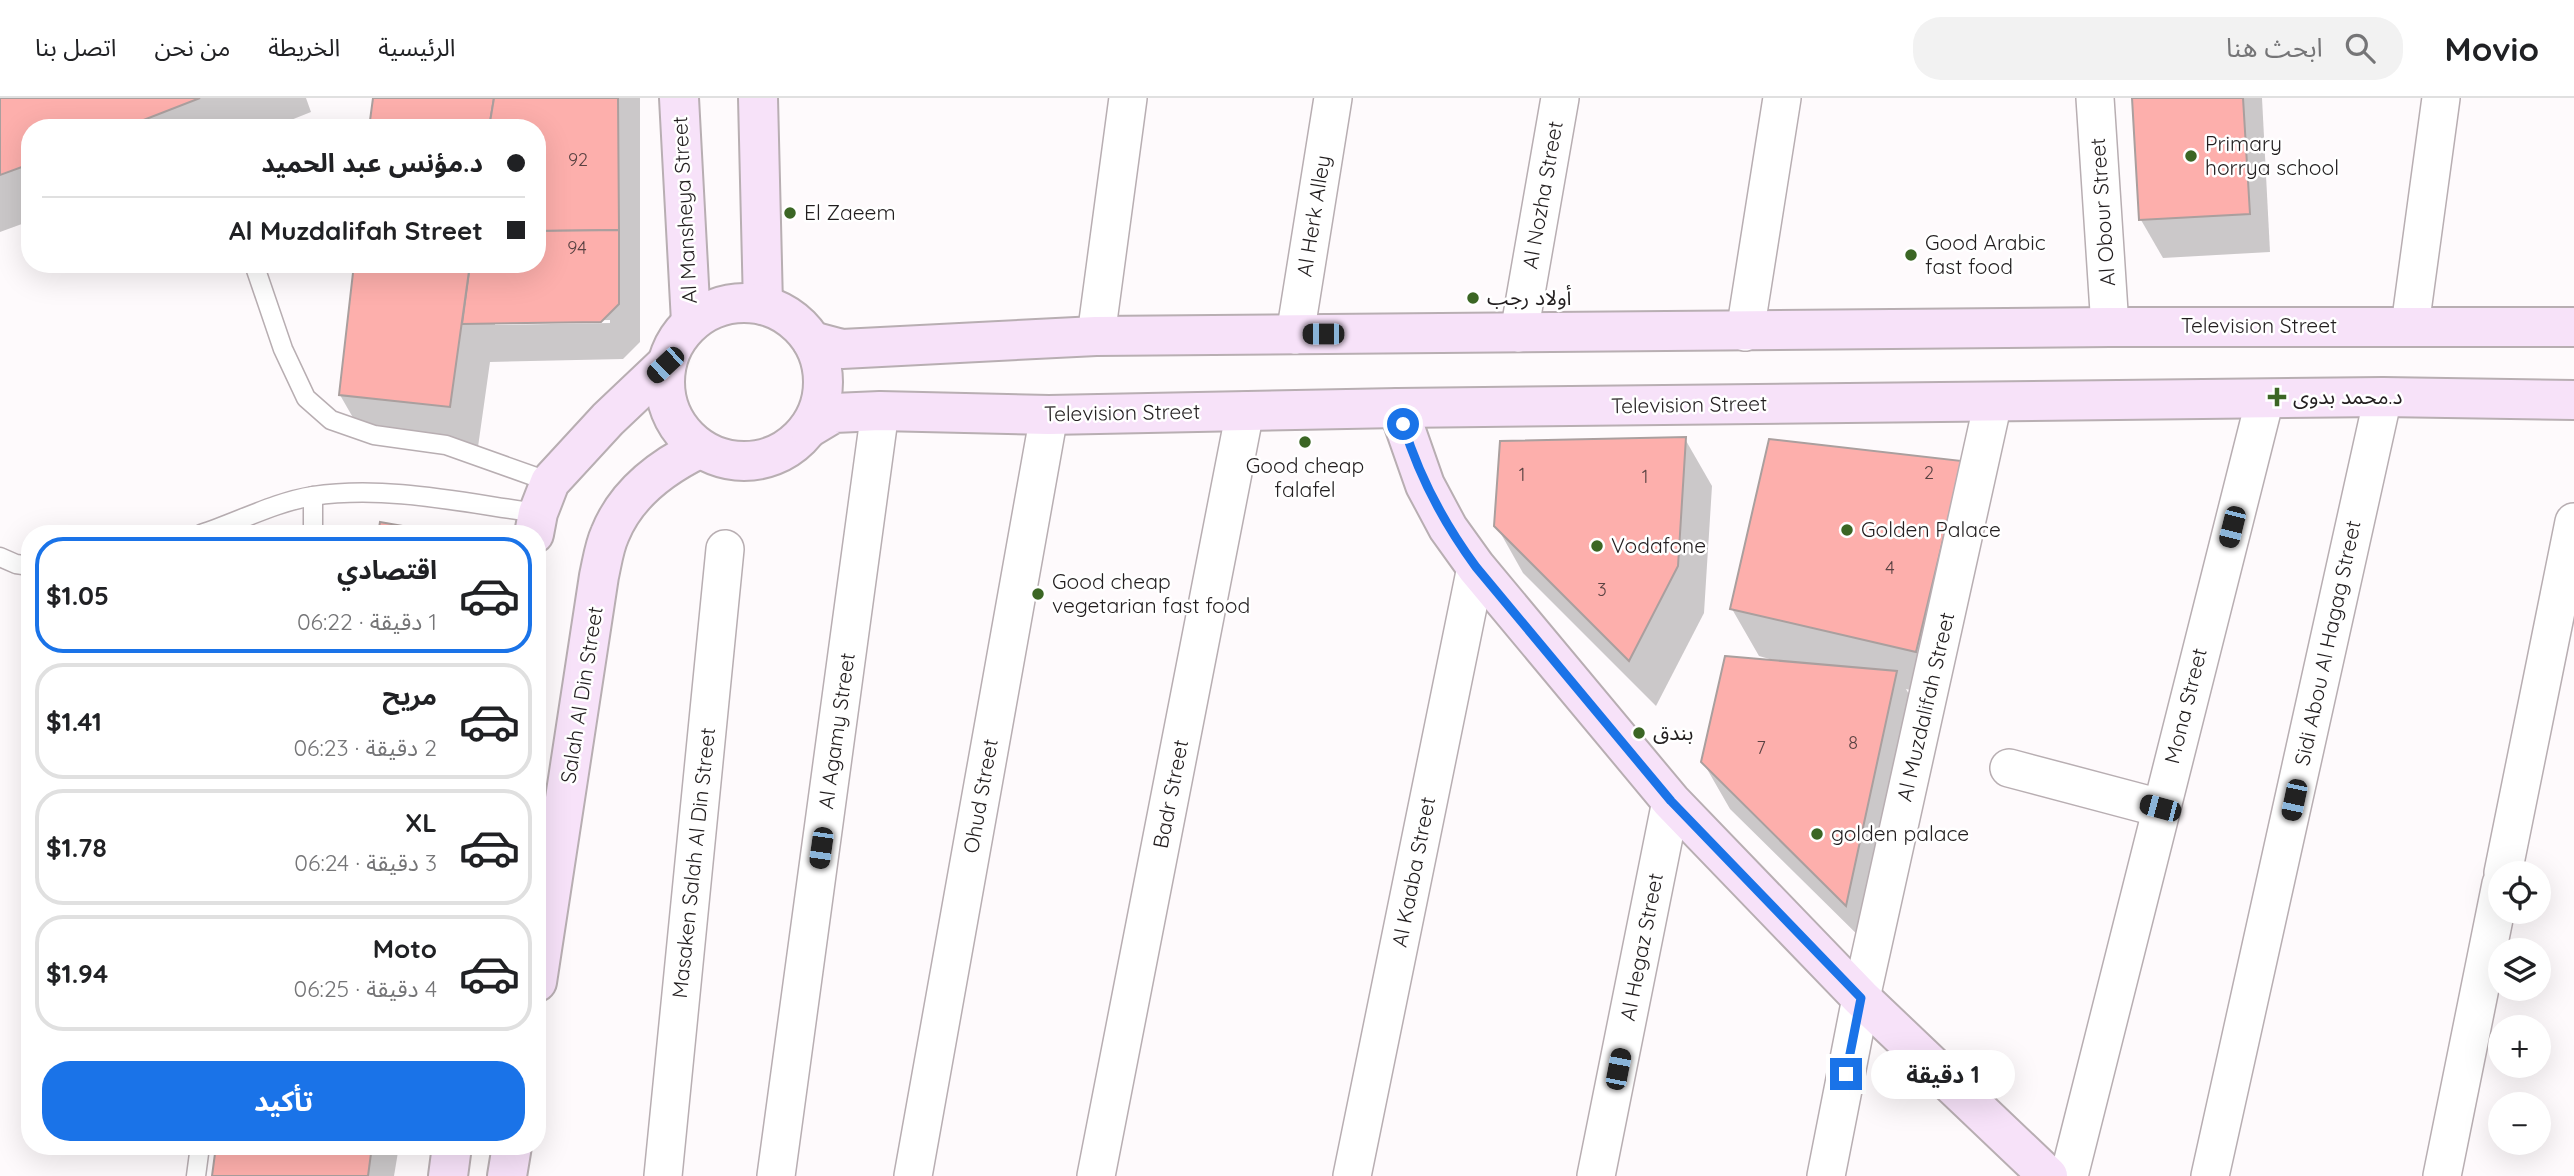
<!DOCTYPE html>
<html lang="ar">
<meta charset="utf-8">
<style>
:root{--surface:#fff;--page:#f2f2f2;--text:#202124;--muted:#757577;--line:#e0e0e0;--accent:#1a73e8}
body{margin:0;font-family:Quicksand,"Noto Sans Arabic",sans-serif;background:var(--page);color:var(--text);direction:rtl;height:100vh;display:flex;flex-direction:column;font-size:26px;white-space:nowrap}
*{box-sizing:border-box;margin:0}
p{font-size:23px;color:var(--muted)}
.icon{flex:none;width:38px;height:38px;fill:none;stroke:currentColor;stroke-width:2;stroke-linecap:round;stroke-linejoin:round}
.map{position:relative;flex:1;overflow:hidden;direction:ltr}
.sheet{position:absolute;left:21px;top:427px;width:525px;height:630px;display:flex;flex-direction:column;background:var(--surface);border-radius:28px;box-shadow:0 7px 28px #0002;direction:rtl}
.sheet>*{flex:none}
.guide{position:absolute;left:21px;top:21px;width:525px;height:154px;border-radius:28px;box-shadow:0 7px 28px #0002;direction:rtl;display:grid;align-content:center;height:154px;padding:0 21px;background:var(--surface)}
.controls{position:absolute;left:2488px;top:763px;display:grid;gap:14px}
.controls a{display:grid;place-items:center;width:63px;height:63px;border-radius:50%;background:var(--surface);box-shadow:0 7px 28px #0002;font-size:35px}
.end{position:absolute;width:32px;height:32px;margin:-16px;border:9px solid #1a73e8;background:#fff;box-shadow:0 0 0 4px #fff}
.from{border-radius:50%}
.bubble{position:absolute;height:49px;border-radius:24px;background:var(--surface);box-shadow:0 7px 28px #0002;font-size:23px;font-weight:700;line-height:49px;text-align:center;direction:rtl}
.car{position:absolute;width:21px;height:42px;margin:-21px -10px;border-radius:9px;box-shadow:0 0 5px 2px #0007;background:linear-gradient(#222 24%,#8ab4d8 0 40%,#222 0 76%,#8ab4d8 0 86%,#222 0)}
.guide b{display:flex;align-items:center;gap:24px;height:66px;font-size:26px}
.guide b+b{border-top:2px solid var(--line)}
.guide i{width:18px;height:18px;background:var(--text)}
ul{padding:12px 0 0;list-style:none}
li{display:flex;align-items:center;gap:21px;height:116px;margin:0 14px 10px;padding:0 7px;border:4px solid var(--line);border-radius:28px}
li div{flex:1}
li b{display:block;font-size:26px}
li em{font-style:normal;font-weight:700}
li.current{border-color:var(--accent)}
li>.icon{width:63px;height:63px;stroke-width:1.5}
.cta{display:flex;gap:14px;margin-top:auto;padding:14px 21px}
.cta a{flex:1;height:80px;border-radius:28px;background:var(--accent);color:#fff;font-size:28px;font-weight:700;line-height:80px;text-align:center}
header{display:flex;align-items:center;gap:42px;box-sizing:border-box;height:98px;padding:0 35px;background:var(--surface);border-bottom:2px solid var(--line)}
header strong{font-size:33px}
nav{display:flex;gap:38px;margin-inline-start:auto;font-size:24px}
.search{width:490px;height:63px;background:var(--page);display:flex;align-items:center;gap:18px;box-sizing:border-box;padding:0 24px;border-radius:28px;color:var(--muted);font-size:26px}
.map>svg:first-child{display:block}
</style>
<header>
<strong>Movio</strong>
<div class="search"><svg class="icon" aria-label="search" viewBox="0 0 24 24"><circle cx="10" cy="10" r="6"/><path d="M15 15l6 6"/></svg>ابحث هنا</div>
<nav><a>الرئيسية</a><a>الخريطة</a><a>من نحن</a><a>اتصل بنا</a></nav>
</header>
<div class="map">
<svg width="2574" height="1078" viewBox="0 0 2574 1078">
<rect width="100%" height="100%" fill="#fefafc"/>
<!-- shadow -->
<g fill="#0003" fill-rule="evenodd">
<polygon points="0,0 306,0 311,14 271,30 30,30 30,123 0,134"/>
<path d="M375,0H640V244L623,261L490,264L477,356L367,344L340,297L355,166H537V30ZM610,222V225L495,227V224Z"/>
<polygon points="2134,0 2262,0 2270,154 2163,160 2141,122"/>
<polygon points="1685,341 1712,388 1704,515 1656,608 1523,475 1496,427"/>
<polygon points="1961,365 1988,412 1943,600 1906,591 1923,621 1873,852 1730,711 1703,664 1773,564 1773,562 1759,558 1732,511"/>
<polygon points="217,1048 399,1048 394,1078 213,1078"/>
</g>
<!-- building -->
<g fill="#fdafac" stroke="#aa9f9e" stroke-width="2">
<polygon points="0,0 194,0 111,30 30,30 30,59 0,70"/>
<polygon points="0,0 200,0 123,30 30,30 30,66 0,77"/>
<polygon points="373,0 494,0 489,30 369,30"/>
<polygon points="494,0 618,0 619,132 537,133 537,30 489,30"/>
<polygon points="2132,0 2243,0 2250,116 2139,122"/>
<polygon points="619,132 619,206 601,224 462,226 470,166 537,166 537,133"/>
<polygon points="354,166 470,166 450,309 339,297"/>
<polygon points="1686,339 1678,468 1629,563 1494,428 1500,343"/>
<polygon points="1769,341 1962,363 1916,554 1730,511"/>
<polygon points="380,424 448,436 378,436"/>
<polygon points="1725,558 1897,573 1846,808 1701,664"/>
<polygon points="216,1048 372,1048 368,1078 212,1078"/>
</g>
<g fill="none" stroke-linecap="round" stroke-linejoin="round">
<!-- lane casing -->
<g stroke="#b8aeb2" stroke-width="21">
<g id="lane">
<polyline points="254,166 283,251 306,300 331,322 374,337 446,347 550,384"/>
<polyline points="313,398 313,436"/>
<path d="M201,436C238,424 275,404 313,398C387,387 464,405 538,415"/>
<polyline points="0,459 16,466 30,468"/>
<polyline points="196,1078 200,1048"/>
</g>
</g>
<!-- street casing -->
<g stroke="#b8aeb2" stroke-width="40">
<g id="street">
<polyline points="2095,0 2110,229"/>
<polyline points="2410,228 2441,0"/>
<polyline points="1745,234 1782,0"/>
<polyline points="1519,235 1560,0"/>
<polyline points="1295,237 1333,0"/>
<polyline points="1096,238 1128,0"/>
<polyline points="2009,670 2160,710"/>
<polyline points="2503,775 2574,424"/>
<polyline points="663,1078 725,451"/>
<polyline points="776,1078 880,313"/>
<polyline points="913,1078 1049,317"/>
<polyline points="1096,1078 1245,313"/>
<polyline points="1352,1078 1476,469"/>
<polyline points="1596,1078 1671,703"/>
<polyline points="1826,1078 1861,900 1993,304"/>
<polyline points="2069,1078 2265,301"/>
<polyline points="2210,1078 2383,299"/>
<polyline points="2442,1078 2501,786"/>
</g>
</g>
<!-- secondary casing -->
<g stroke="#b8aeb2" stroke-width="42">
<g id="secondary">
<polyline points="679,0 691,224"/>
<polyline points="758,0 763,207"/>
<circle cx="744" cy="284" r="79"/>
<polyline points="812,243 842,251 1096,238 2110,229 2574,229"/>
<polyline points="1398,310 1425,387 1448,430 1476,469 1671,703 1861,900 2048,1078"/>
<polyline points="809,330 834,315 880,313 1049,317 1398,310 2383,299 2574,302"/>
<polyline points="534,436 538,415 550,384 608,321 665,267"/>
<path d="M537,884L599,478C602,465 604,449 610,436C626,396 662,369 699,351"/>
<polyline points="448,1078 452,1048"/>
<polyline points="507,1078 512,1048"/>
</g>
</g>
<!-- lane -->
<use href="#lane" stroke="#fff" stroke-width="18"/>
<!-- street -->
<use href="#street" stroke="#fff" stroke-width="37"/>
<!-- secondary -->
<use href="#secondary" stroke="#f7e2f9" stroke-width="38"/>
</g>
<g fill="none" stroke-linecap="round" stroke-linejoin="round">
<!-- route -->
<path stroke="#1a73e8" stroke-width="9" d="M1403,326C1419,379 1443,424 1476,469L1671,703L1861,900L1846,976"/>
</g>
<!-- markers -->
<g fill="#3b6624" stroke="#fff" stroke-width="2.5">
<circle cx="2191" cy="58" r="7"/>
<circle cx="790" cy="115" r="7"/>
<circle cx="1911" cy="157" r="7"/>
<circle cx="1473" cy="200" r="7"/>
<path d="M2273.5 288.5h7v7h7v7h-7v7h-7v-7h-7v-7h7z"/>
<circle cx="1305" cy="344" r="7"/>
<circle cx="1847" cy="432" r="7"/>
<circle cx="1597" cy="448" r="7"/>
<circle cx="1038" cy="496" r="7"/>
<circle cx="1639" cy="635" r="7"/>
<circle cx="1817" cy="736" r="7"/>
</g>
<g text-anchor="middle" stroke-width="5" stroke-linejoin="round" paint-order="stroke">
<!-- number labels -->
<g font-size="18" fill="#594242">
<text x="578" y="68">92</text>
<text x="577" y="156">94</text>
<text x="1929" y="381">2</text>
<text x="1522" y="383">1</text>
<text x="1645" y="385">1</text>
<text x="1890" y="476">4</text>
<text x="1602" y="498">3</text>
<text x="1853" y="651">8</text>
<text x="1761" y="656">7</text>
</g>
<!-- poi labels -->
<g font-size="21" fill="#221e1f" stroke="#fff" text-anchor="start">
<text x="2205" y="53">Primary<tspan x="2205" dy="24">horrya school</tspan></text>
<text x="804" y="122">El Zaeem</text>
<text x="1925" y="152">Good Arabic<tspan x="1925" dy="24">fast food</tspan></text>
<text x="1487" y="207">أولاد رجب</text>
<text x="2293" y="306">د.محمد بدوى</text>
<text x="1305" y="375" text-anchor="middle">Good cheap<tspan x="1305" dy="24">falafel</tspan></text>
<text x="1861" y="439">Golden Palace</text>
<text x="1611" y="455">Vodafone</text>
<text x="1052" y="491">Good cheap<tspan x="1052" dy="24">vegetarian fast food</tspan></text>
<text x="1653" y="642">بندق</text>
<text x="1831" y="743">golden palace</text>
</g>
<!-- street labels -->
<g font-size="21" fill="#221e1f" stroke="#fff">
<text transform="translate(1543 97) rotate(-80)" y="7">Al Nozha Street</text>
<text transform="translate(685 112) rotate(-93)" y="7">Al Mansheya Street</text>
<text transform="translate(2103 114) rotate(-94)" y="7">Al Obour Street</text>
<text transform="translate(1314 118) rotate(-81)" y="7">Al Herk Alley</text>
<text x="2259" y="235">Television Street</text>
<text transform="translate(1689 307) rotate(-1)" y="7">Television Street</text>
<text transform="translate(1122 315) rotate(-1)" y="7">Television Street</text>
<text transform="translate(2328 545) rotate(-78)" y="7">Sidi Abou Al Hagag Street</text>
<text transform="translate(582 597) rotate(-81)" y="7">Salah Al Din Street</text>
<text transform="translate(2186 608) rotate(-76)" y="7">Mona Street</text>
<text transform="translate(1926 609) rotate(-77)" y="7">Al Muzdalifah Street</text>
<text transform="translate(837 633) rotate(-82)" y="7">Al Agamy Street</text>
<text transform="translate(1171 696) rotate(-79)" y="7">Badr Street</text>
<text transform="translate(981 698) rotate(-80)" y="7">Ohud Street</text>
<text transform="translate(694 765) rotate(-84)" y="7">Masaken Salah Al Din Street</text>
<text transform="translate(1414 774) rotate(-79)" y="7">Al Kaaba Street</text>
<text transform="translate(1642 849) rotate(-79)" y="7">Al Hegaz Street</text>
</g>
</g>
</svg>
<div class="controls">
<a><svg class="icon" aria-label="locate" viewBox="0 0 24 24"><circle cx="12" cy="12" r="6"/><path d="M12 2v4M12 18v4M2 12h4M18 12h4"/></svg></a>
<a><svg class="icon" aria-label="layers" viewBox="0 0 24 24"><path d="M12 4l9 5-9 5-9-5zM3 14l9 5 9-5"/></svg></a>
<a>+</a>
<a>−</a>
</div>
<i class="end from" style="left:1403px;top:326px"></i>
<i class="end" style="left:1846px;top:976px"></i>
<div class="bubble" style="left:1871px;top:952px;width:144px">1 دقيقة</div>
<i class="car" style="left:1323px;top:236px;rotate:270deg"></i>
<i class="car" style="left:665px;top:267px;rotate:227deg"></i>
<i class="car" style="left:2232px;top:429px;rotate:194deg"></i>
<i class="car" style="left:2294px;top:702px;rotate:192deg"></i>
<i class="car" style="left:2160px;top:710px;rotate:285deg"></i>
<i class="car" style="left:821px;top:750px;rotate:188deg"></i>
<i class="car" style="left:1618px;top:971px;rotate:11deg"></i>
<div class="guide">
<b><i class="from"></i>د.مؤنس عبد الحميد</b>
<b><i></i>Al Muzdalifah Street</b>
</div>
<section class="sheet">
<ul>
<li class="current"><svg class="icon" aria-label="car" viewBox="0 0 24 24"><path d="M5 17H2v-5l4-1 3-4h7l3 4 3 1v5h-3M9 17h6M6 11h13"/><circle cx="7" cy="17" r="2"/><circle cx="17" cy="17" r="2"/></svg><div><b>اقتصادي</b><p>1 دقيقة · 06:22</p></div><em>$1.05</em></li>
<li><svg class="icon" aria-label="car" viewBox="0 0 24 24"><path d="M5 17H2v-5l4-1 3-4h7l3 4 3 1v5h-3M9 17h6M6 11h13"/><circle cx="7" cy="17" r="2"/><circle cx="17" cy="17" r="2"/></svg><div><b>مريح</b><p>2 دقيقة · 06:23</p></div><em>$1.41</em></li>
<li><svg class="icon" aria-label="car" viewBox="0 0 24 24"><path d="M5 17H2v-5l4-1 3-4h7l3 4 3 1v5h-3M9 17h6M6 11h13"/><circle cx="7" cy="17" r="2"/><circle cx="17" cy="17" r="2"/></svg><div><b>XL</b><p>3 دقيقة · 06:24</p></div><em>$1.78</em></li>
<li><svg class="icon" aria-label="car" viewBox="0 0 24 24"><path d="M5 17H2v-5l4-1 3-4h7l3 4 3 1v5h-3M9 17h6M6 11h13"/><circle cx="7" cy="17" r="2"/><circle cx="17" cy="17" r="2"/></svg><div><b>Moto</b><p>4 دقيقة · 06:25</p></div><em>$1.94</em></li>
</ul>
<div class="cta"><a>تأكيد</a></div>
</section>
</div>
